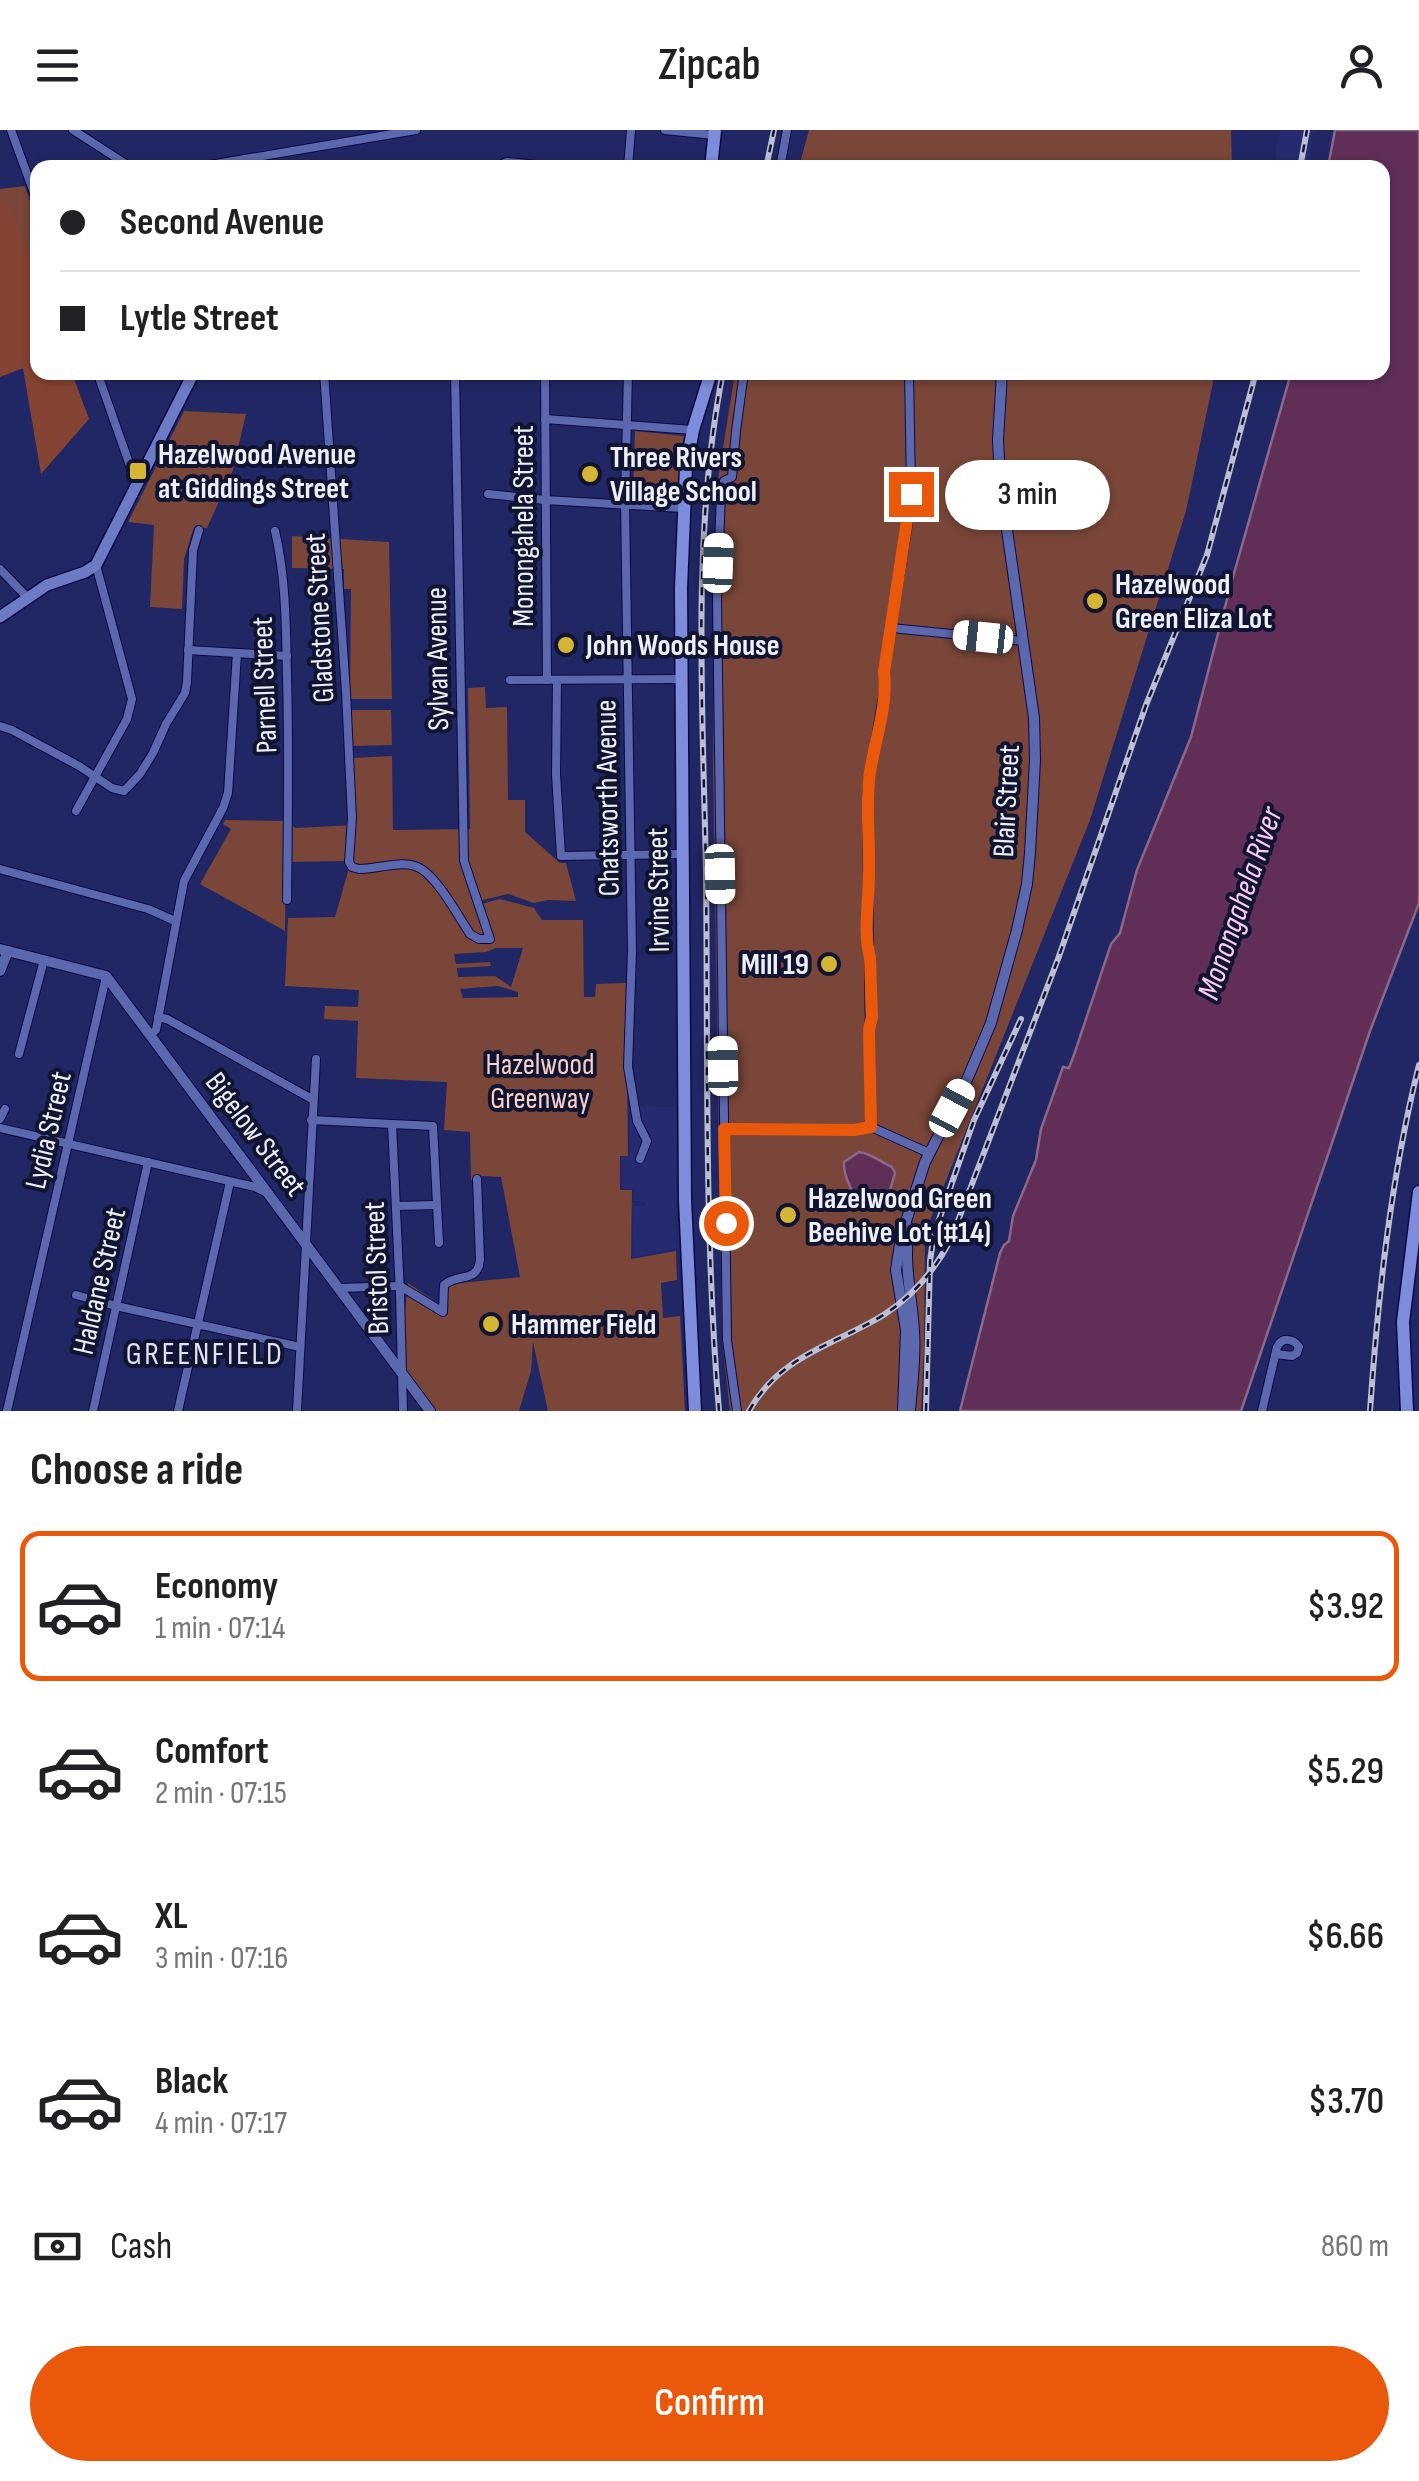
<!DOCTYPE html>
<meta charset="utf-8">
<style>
:root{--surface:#fff;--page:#f2f2f2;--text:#202124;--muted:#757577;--line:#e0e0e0;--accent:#ea580c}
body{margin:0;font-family:"Sofia Sans Condensed",sans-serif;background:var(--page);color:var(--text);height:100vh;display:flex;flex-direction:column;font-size:38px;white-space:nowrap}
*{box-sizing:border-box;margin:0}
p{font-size:32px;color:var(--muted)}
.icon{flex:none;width:55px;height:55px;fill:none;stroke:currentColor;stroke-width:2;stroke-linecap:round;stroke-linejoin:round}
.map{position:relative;height:1281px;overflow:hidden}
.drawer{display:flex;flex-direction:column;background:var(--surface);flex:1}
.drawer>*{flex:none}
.hud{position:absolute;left:30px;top:30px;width:1360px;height:220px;border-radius:20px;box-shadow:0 2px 8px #0004;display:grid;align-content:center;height:220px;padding:0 30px;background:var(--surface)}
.end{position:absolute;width:45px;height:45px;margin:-22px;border:12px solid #ea580c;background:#fff;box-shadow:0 0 0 5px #fff}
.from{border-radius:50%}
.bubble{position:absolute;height:70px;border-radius:35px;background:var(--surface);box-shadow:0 2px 8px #0004;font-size:32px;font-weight:600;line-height:70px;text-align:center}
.car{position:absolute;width:30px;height:60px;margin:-30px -15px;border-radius:12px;box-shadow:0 0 8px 2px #0007;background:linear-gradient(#fff 24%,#345 0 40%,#fff 0 76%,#345 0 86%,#fff 0)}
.hud b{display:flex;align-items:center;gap:35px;height:95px;font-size:38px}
.hud b+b{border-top:2px solid var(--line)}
.hud i{width:25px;height:25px;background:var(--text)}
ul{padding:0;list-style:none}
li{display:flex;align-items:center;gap:30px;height:150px;margin:0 20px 15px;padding:0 10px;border:5px solid transparent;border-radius:20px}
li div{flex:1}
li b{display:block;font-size:38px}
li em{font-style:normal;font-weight:600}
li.current{border-color:var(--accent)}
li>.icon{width:90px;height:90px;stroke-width:1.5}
h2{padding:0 30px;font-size:45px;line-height:120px}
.pay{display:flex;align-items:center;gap:25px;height:110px;padding:0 30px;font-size:38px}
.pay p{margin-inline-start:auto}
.button{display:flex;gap:20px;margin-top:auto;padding:20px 30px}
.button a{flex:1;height:115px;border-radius:60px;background:var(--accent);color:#fff;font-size:40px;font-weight:600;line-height:115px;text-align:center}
header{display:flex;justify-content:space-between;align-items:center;height:130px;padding:0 30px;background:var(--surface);font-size:45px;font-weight:600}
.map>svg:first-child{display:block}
</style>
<header><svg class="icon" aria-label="menu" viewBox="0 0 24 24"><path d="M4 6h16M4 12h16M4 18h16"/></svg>Zipcab<svg class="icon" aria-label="person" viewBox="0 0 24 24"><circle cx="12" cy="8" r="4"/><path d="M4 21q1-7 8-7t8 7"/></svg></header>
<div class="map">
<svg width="1419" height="1281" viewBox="0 0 1419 1281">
<rect width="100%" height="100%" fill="#212664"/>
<!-- built -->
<g fill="#262a70">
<polygon points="1280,0 1314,0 1308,37 1273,37"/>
<polygon points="629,967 638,967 639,976 676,977 677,1119 632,1128 633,1076 645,1075 646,1072 634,1071 634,1059 622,1058 621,1027 630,1026"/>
</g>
<!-- green -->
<g fill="#794639" fill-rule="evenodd">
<polygon points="809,0 1231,0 1232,37 799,37"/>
<polygon points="25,56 37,93 37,239 0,238 0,59"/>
<polygon points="735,243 1215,243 1186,381 1090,690 925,1103 924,1220 921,1281 730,1281 722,1209 713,635 716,362"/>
<polygon points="184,281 246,284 233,340 207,398 194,397 184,429 182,479 150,477 154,395 128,392"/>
<polygon points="635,301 684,306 675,370 633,368"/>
<polygon points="292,406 389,412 392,569 350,569 351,459 344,459 344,439 292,438"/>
<path d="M485,557L486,578L507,577L508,670H525V702L560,733H566L576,771L548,770L534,773L508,764L483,770L482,774L500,769L534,778L542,790H583L584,867H595L596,854L626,853L628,1026H620V1060H632L631,1129L676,1121L677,1150L661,1153L663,1188L680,1186L685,1281H548L533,1212L531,1241L519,1281H436L407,1242L404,1190L408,1153L439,1174L440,1155L520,1147L501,1047L483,1046L471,1050L470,1002L444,1000L447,952L356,948L358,891L324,889L325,876L358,877L359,860L285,856L288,788L335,787L351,731L286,732L285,801L200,754L231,699L223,694L225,690L284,691L296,698L355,695L352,628L392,626L393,700L470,699L468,558ZM496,818H523L511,857L495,846L458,847L457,838L491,836L490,832L456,834L454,824L486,822ZM498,856L518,862V867L463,868L460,859Z"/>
<polygon points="351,580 391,580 392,615 352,616"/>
</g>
<!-- forest -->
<polygon fill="#854433" points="0,71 11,74 37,147 38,242 72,243 89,289 41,344 23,238 0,247"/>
<!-- water -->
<g fill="#612e57" stroke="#8b6887" stroke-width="2.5">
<polygon points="1335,0 1419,0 1419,773 1370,901 1241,1281 960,1281 1000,1123 1004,1115 1009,1111 1013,1086 1036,1030 1041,999 1063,937 1069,938 1075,922 1111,814 1120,803 1137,740 1191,607 1231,454 1291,243 1382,242 1382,38 1328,37"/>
<path d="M859,1022C873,1024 880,1032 892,1037L895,1043L885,1077C879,1076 873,1077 867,1076C855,1072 843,1046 844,1032Z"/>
</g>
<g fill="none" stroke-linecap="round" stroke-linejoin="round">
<!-- minor casing -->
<g stroke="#0e0947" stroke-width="10">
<g id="minor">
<polyline points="11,0 38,74"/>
<polyline points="73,0 132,38"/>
<polyline points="665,0 714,5"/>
<polyline points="192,38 416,0"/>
<polyline points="494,38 507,32 565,38"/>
<polyline points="628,38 631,0"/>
<polyline points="780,38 787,0"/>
<polyline points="97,242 134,347 139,353"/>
<path d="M324,242L346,562L352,688L349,732L352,737L359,739C376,739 399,731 415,736C435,742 458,786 470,804L479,809H490L464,731L455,242"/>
<polyline points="545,242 547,550"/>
<polyline points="628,242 625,373 632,821 628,937 637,991 647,1011 640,1029"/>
<polyline points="545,289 693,300"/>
<polyline points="488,364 545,370 683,378"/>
<path d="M275,401C286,447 286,499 287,546C289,621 288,695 287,770"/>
<polyline points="0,439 27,467"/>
<polyline points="891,498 1023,511"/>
<polyline points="188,520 287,526"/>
<polyline points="510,550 681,549"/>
<polyline points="557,550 556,644 561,726 683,724"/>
<polyline points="0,596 12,600 79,636 112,658 124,661 140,644 153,623 166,594 185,563 187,552 193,420 199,400"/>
<polyline points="76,681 127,589 132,569 96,435"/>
<polyline points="0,739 148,779 175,791"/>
<polyline points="158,887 167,889 312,969"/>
<polyline points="151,904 156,900 184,751 223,678 228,663 237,523"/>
<polyline points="19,924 44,830"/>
<polyline points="0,989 5,979"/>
<polyline points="311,990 433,996 439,1113"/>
<polyline points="392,994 400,1164 403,1281"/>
<polyline points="871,997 867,662 885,555 884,542 908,393 911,358 909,242"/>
<polyline points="0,998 255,1057 265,1062"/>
<polyline points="725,999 855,1000 871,997 929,1023"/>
<polyline points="396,1076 436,1075"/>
<path d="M400,1156L443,1182L444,1155C457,1143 478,1153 480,1130L477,1049"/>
<polyline points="339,1158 400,1156"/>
<polyline points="76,1165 116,1176 300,1217"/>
<polyline points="7,1281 106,847"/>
<polyline points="93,1281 148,1032"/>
<polyline points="178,1281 230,1052"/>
<polyline points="297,1281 316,929"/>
<polyline points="737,1281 727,1210 717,469 721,363 724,351 732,347 736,301 744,242"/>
<path d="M1262,1281L1277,1217C1282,1207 1293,1208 1299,1217L1297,1223L1292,1226L1276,1224"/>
</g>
</g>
<!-- tertiary casing -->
<g stroke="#0e0947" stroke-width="12">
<g id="tertiary">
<polyline points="0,819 106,846 430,1281"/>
<polyline points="0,841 8,821"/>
<path d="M909,1098C903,1133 912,1167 914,1201C916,1227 912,1255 910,1281"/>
<polyline points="903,1281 906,1200 896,1140 901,1107 925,1032 966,952 991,893 1017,800 1027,754 1030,723 1035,630 1034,588 1000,351 998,310 1002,242"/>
</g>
</g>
<!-- secondary casing -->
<g stroke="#0e0947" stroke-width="14">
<polyline id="secondary" points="0,487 47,455 85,442 96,435 194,242"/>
</g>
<!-- primary casing -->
<g stroke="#0e0947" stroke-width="15">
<g id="primary">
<polyline points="711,38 715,0"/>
<polyline points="695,1281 685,1070 681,458 686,337 693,300 711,242"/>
<polyline points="1407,1281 1403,1192 1419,1062"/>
</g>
</g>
<!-- minor -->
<use href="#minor" stroke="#5c68ad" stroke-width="8"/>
<!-- tertiary -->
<use href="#tertiary" stroke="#5c68ad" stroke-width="10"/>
<!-- secondary -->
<use href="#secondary" stroke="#6d7ac4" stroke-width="11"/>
<!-- primary -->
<use href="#primary" stroke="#7e8ddb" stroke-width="12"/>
<!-- rail casing -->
<g stroke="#bcbfd4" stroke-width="6">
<g id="rail">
<polyline points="766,38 774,0"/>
<polyline points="1300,38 1307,0"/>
<path d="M719,1281C704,1102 708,922 706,742C703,578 691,404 723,242"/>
<path d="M749,1281C781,1224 834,1216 885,1184C914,1165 935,1140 951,1109L1058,829L1146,575L1207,425L1256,242"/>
<polyline points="926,1281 930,1131 934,1104 974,990 1021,889"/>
<path d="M1370,1281C1378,1165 1391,1047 1419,935"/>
</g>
</g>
<!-- rail -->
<use href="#rail" stroke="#101430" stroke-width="2.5" stroke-dasharray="8" stroke-linecap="butt"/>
</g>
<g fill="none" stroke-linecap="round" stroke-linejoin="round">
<!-- route -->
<path stroke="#ea580c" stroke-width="12" d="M726,1093L724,999L854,1000L871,997L869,900L872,887L870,828C863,801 869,771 869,743C870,709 865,676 870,642C875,610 888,575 884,542L911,364"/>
</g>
<!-- markers -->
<g fill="#d5b535" stroke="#101430" stroke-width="4">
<rect x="128" y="331" width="20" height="20" rx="5"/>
<circle cx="590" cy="344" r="10"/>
<circle cx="1095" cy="471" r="10"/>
<circle cx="566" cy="515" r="10"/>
<circle cx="829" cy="834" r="10"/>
<circle cx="788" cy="1085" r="10"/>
<circle cx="491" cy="1194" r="10"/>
</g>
<g text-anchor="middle" stroke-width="8" stroke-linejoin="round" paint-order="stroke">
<!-- poi labels -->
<g font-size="30" font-weight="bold" fill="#eef0f8" stroke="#101430" text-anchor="start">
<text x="158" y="334">Hazelwood Avenue<tspan x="158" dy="34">at Giddings Street</tspan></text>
<text x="610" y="337">Three Rivers<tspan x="610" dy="34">Village School</tspan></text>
<text x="1115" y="464">Hazelwood<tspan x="1115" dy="34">Green Eliza Lot</tspan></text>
<text x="586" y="525">John Woods House</text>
<text x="809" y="844" text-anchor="end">Mill 19</text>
<text x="808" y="1078">Hazelwood Green<tspan x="808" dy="34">Beehive Lot (#14)</tspan></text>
<text x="511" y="1204">Hammer Field</text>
</g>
<!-- street labels -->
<g font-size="30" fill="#eef0f8" stroke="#101430">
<text transform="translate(523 396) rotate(-90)" y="10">Monongahela Street</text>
<text transform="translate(319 488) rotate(-93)" y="10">Gladstone Street</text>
<text transform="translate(437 529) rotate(-91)" y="10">Sylvan Avenue</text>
<text transform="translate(264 555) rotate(-92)" y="10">Parnell Street</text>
<text transform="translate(607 668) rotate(-91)" y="10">Chatsworth Avenue</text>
<text transform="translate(1006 671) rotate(-87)" y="10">Blair Street</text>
<text transform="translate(658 760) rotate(-91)" y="10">Irvine Street</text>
<text transform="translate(48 1000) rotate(-77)" y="10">Lydia Street</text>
<text transform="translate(256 1004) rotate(53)" y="10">Bigelow Street</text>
<text transform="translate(376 1138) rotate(-92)" y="10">Bristol Street</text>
<text transform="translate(99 1151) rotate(-77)" y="10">Haldane Street</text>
</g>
<!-- park labels -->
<g font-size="30" fill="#fad0c6" stroke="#101430">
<text x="540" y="944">Hazelwood<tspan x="540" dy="34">Greenway</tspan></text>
</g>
<!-- water labels -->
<g font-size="32" font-style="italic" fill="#feccf2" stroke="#101430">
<text transform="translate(1239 773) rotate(-71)" y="11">Monongahela River</text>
</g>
<!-- neighbourhood labels -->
<g font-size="32" letter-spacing="2.5" fill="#dee2f2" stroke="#101430">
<text x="205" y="1234">GREENFIELD</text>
</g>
</g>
</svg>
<i class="end from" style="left:726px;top:1093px"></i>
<i class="end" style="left:911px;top:364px"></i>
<div class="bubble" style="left:945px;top:330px;width:165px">3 min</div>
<i class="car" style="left:718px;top:433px;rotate:2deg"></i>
<i class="car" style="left:983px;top:507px;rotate:276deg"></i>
<i class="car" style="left:720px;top:744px;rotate:179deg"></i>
<i class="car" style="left:723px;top:936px;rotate:359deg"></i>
<i class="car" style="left:952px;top:978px;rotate:28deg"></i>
<div class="hud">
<b><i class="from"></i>Second Avenue</b>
<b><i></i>Lytle Street</b>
</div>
</div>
<section class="drawer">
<h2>Choose a ride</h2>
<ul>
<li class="current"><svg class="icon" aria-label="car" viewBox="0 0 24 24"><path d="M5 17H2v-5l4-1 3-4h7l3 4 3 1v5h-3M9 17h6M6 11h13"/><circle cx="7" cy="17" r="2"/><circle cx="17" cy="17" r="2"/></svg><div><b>Economy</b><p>1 min · 07:14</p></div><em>$3.92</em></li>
<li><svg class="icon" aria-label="car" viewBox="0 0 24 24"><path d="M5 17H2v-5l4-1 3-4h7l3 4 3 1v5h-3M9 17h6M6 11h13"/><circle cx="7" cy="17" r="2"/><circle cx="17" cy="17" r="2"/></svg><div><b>Comfort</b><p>2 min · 07:15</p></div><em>$5.29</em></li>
<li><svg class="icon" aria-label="car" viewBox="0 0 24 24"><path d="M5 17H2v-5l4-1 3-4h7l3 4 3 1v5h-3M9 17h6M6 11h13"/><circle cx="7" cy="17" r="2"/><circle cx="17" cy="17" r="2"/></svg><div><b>XL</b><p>3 min · 07:16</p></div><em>$6.66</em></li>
<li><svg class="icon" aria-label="car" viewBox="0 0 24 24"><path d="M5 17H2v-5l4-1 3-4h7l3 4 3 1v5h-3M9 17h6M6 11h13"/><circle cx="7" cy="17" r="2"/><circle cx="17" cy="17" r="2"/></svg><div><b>Black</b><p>4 min · 07:17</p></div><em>$3.70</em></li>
</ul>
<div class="pay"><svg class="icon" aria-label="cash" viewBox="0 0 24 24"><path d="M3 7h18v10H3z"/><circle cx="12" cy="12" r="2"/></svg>Cash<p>860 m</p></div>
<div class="button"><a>Confirm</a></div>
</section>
